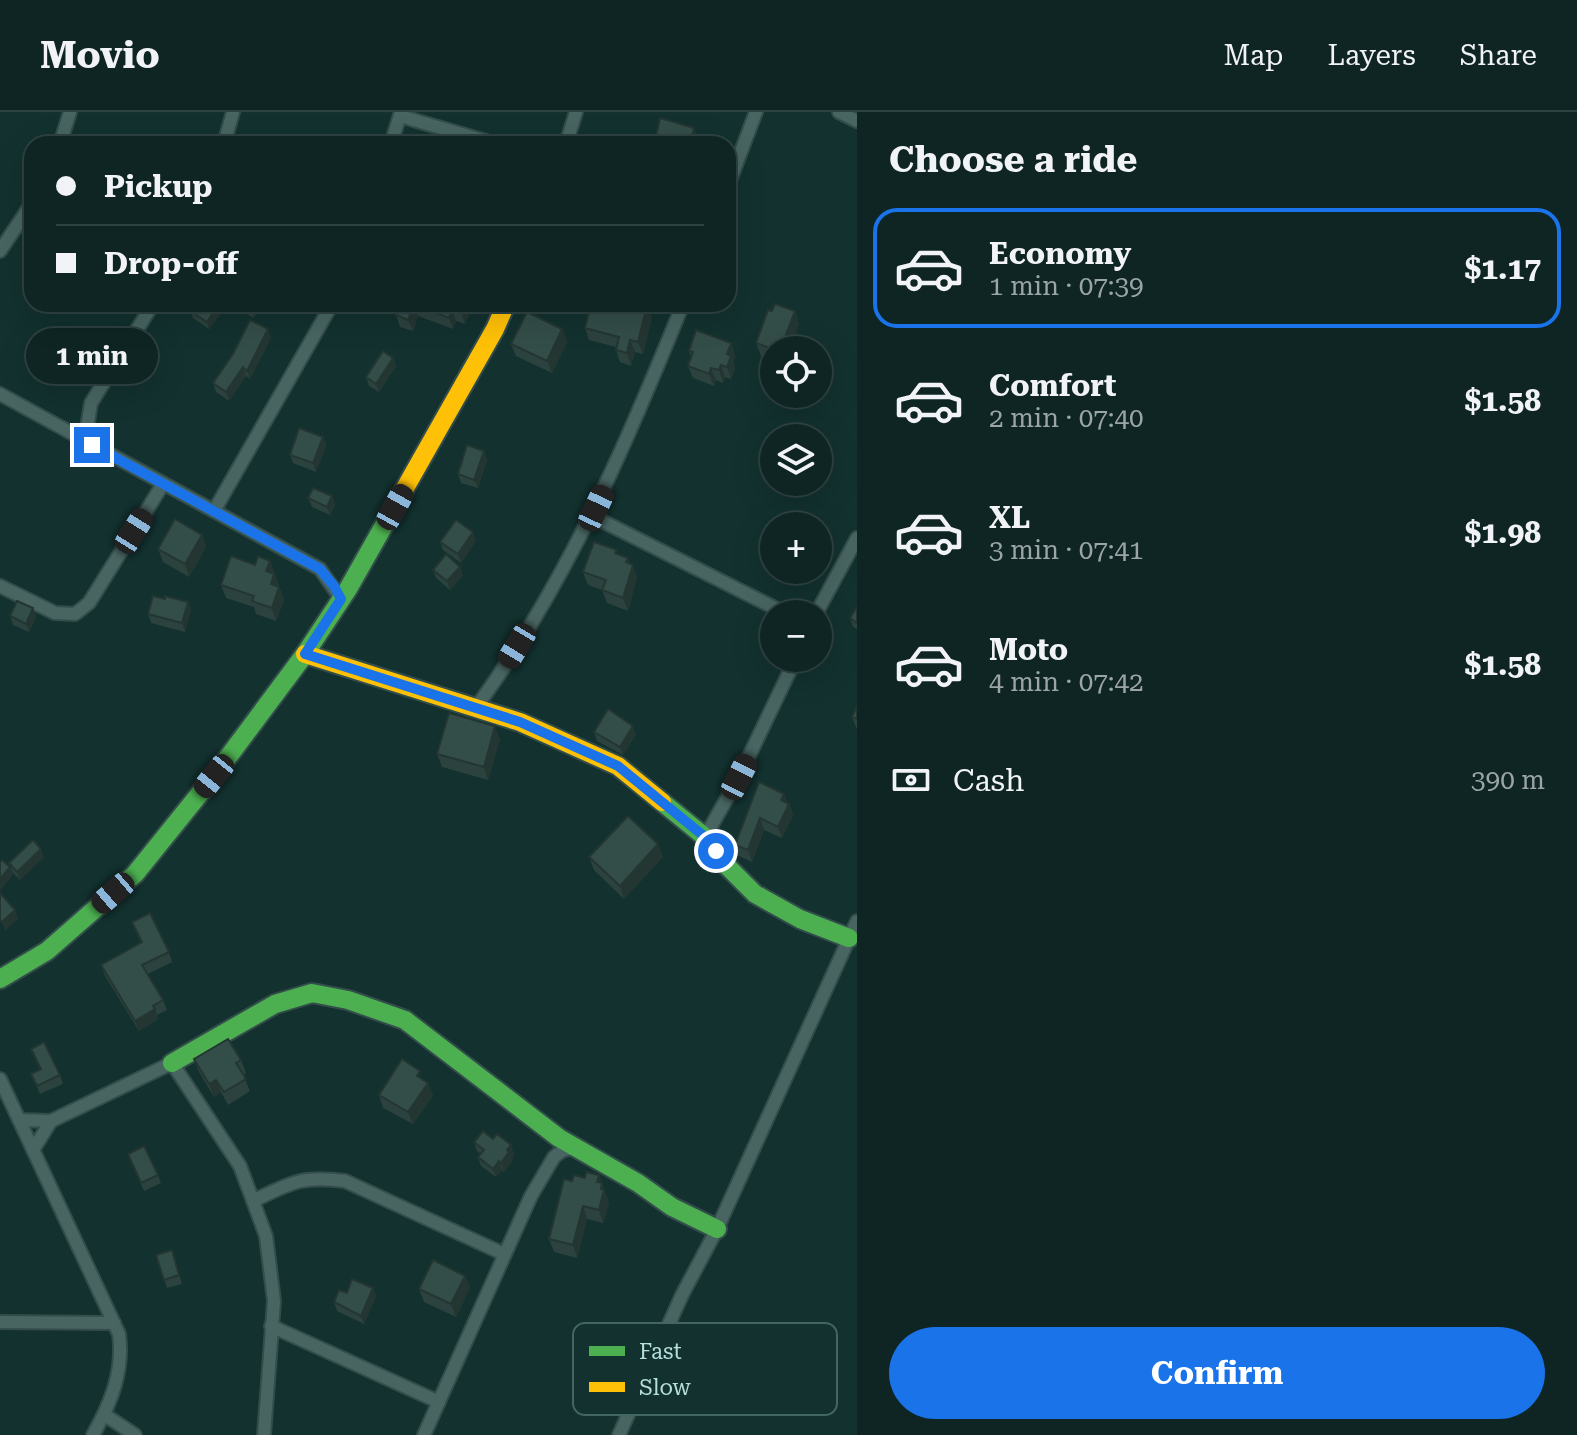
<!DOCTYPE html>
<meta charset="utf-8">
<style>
:root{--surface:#0e2523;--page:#172d2b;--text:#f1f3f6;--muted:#9ba5a6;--line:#2e4241;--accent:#1a73e8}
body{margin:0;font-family:"Roboto Serif",serif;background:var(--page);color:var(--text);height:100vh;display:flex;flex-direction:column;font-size:30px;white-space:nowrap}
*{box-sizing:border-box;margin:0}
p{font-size:26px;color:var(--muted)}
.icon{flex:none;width:44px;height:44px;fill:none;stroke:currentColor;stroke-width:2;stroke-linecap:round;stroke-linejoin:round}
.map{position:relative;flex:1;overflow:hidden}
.drawer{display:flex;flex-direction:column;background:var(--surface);width:720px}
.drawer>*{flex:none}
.banner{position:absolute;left:24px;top:24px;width:712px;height:176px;border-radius:24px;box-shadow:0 8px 32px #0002,0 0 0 2px var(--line);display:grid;align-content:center;height:176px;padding:0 32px;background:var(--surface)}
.fabs{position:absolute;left:760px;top:224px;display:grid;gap:16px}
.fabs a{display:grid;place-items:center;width:72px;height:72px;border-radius:50%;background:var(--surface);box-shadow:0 8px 32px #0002,0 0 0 2px var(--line);font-size:40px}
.end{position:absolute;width:36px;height:36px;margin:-18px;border:10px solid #1a73e8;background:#fff;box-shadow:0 0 0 4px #fff}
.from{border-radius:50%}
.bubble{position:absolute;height:56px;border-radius:28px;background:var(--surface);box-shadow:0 8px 32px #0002,0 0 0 2px var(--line);font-size:26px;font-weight:700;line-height:56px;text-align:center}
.car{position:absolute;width:24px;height:48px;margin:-24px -12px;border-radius:10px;box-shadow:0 0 6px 2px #0007;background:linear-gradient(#222 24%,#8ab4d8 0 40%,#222 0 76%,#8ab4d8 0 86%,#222 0)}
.banner b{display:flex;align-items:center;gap:28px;height:76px;font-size:30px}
.banner b+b{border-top:2px solid var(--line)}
.banner i{width:20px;height:20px;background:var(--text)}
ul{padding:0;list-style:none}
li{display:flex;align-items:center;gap:24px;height:120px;margin:0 16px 12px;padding:0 16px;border:4px solid transparent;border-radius:24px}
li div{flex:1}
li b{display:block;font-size:30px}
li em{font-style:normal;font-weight:700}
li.current{border-color:var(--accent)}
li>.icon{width:72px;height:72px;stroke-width:1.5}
h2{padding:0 32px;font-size:36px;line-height:96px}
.pay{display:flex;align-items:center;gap:20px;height:88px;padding:0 32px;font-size:30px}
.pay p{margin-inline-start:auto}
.action{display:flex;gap:16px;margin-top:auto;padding:16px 32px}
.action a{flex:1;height:92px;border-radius:48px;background:var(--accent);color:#fff;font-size:32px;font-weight:700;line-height:92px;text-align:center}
header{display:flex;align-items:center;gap:48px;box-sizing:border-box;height:112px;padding:0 40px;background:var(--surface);border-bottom:2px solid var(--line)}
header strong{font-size:38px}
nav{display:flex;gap:44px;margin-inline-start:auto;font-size:28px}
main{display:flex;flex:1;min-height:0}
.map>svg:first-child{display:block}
</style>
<header>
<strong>Movio</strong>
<nav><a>Map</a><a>Layers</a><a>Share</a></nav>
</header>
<main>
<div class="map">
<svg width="857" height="1323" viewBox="0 0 857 1323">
<rect width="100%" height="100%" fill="#12312f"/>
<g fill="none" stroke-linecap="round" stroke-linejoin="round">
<!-- street casing -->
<g stroke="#334d4b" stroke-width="16">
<g id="street">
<polyline points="839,0 857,9"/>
<polyline points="400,4 496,32"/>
<polyline points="60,32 70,0"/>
<polyline points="224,32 233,0"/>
<polyline points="391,32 401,0"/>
<polyline points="566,32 576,0"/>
<polyline points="728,74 756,0"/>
<polyline points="0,139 32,91"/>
<polyline points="0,282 320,457 341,487"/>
<polyline points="92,333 87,316 91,291 153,192"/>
<polyline points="214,399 332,192"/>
<polyline points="592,404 787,502"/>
<polyline points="0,474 55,501 75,502 89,491 163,372"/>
<polyline points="816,502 857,426"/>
<path d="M475,596C496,570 512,542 530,514C592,412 638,303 683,192"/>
<polyline points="705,725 739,665 796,546"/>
<path d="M0,967L119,1222C124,1259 111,1291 93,1323"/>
<polyline points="19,1008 51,1009"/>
<polyline points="33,1038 51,1009 172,951 240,1054 266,1124 274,1189 264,1323"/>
<path d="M253,1089C290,1071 302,1063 345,1069L504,1142"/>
<polyline points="0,1210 114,1211"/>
<polyline points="271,1214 439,1290"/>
<polyline points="105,1303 135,1323"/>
<polyline points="424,1323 531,1084 554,1045 563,1038 575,1036"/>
<polyline points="619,1323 682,1183 717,1117 857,809"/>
</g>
</g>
<!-- fast casing -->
<g stroke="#334d4b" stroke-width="22">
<g id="fast">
<polyline points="662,690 705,725 727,754 755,782 800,807 849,826"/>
<polyline points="0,867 47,839 135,762 214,664 305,542 348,477 391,401"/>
<polyline points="172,951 275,892 312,881 348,888 405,908 559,1026 638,1071 672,1095 717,1117"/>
</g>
</g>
<!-- slow casing -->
<g stroke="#334d4b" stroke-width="22">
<g id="slow">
<polyline points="391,401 495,217 506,192"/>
<polyline points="305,542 520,610 618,654 662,690"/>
</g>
</g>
<!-- street -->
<use href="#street" stroke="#486562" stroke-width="12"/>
<!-- fast -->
<use href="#fast" stroke="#4caf50" stroke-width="18"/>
<!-- slow -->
<use href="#slow" stroke="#ffc107" stroke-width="18"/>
</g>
<!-- wall -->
<g fill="#2c423e">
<polygon points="656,24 697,24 695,32 659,32"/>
<polygon points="238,192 262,192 254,206 240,198"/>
<polygon points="400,192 474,192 465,212 456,209 453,217 418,204 413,219 400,215 396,203"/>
<polygon points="226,194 209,217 193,206 190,199"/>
<polygon points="772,199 795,199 799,212 790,238 774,238 774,249 761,244 756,231"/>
<polygon points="652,205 643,242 635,240 631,254 620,250 616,238 616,235 589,228 585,216"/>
<polygon points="562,217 567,230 552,261 516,244 511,232"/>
<polygon points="271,226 250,267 246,264 229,289 216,280 213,271"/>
<polygon points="731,231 735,244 733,250 735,256 731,267 725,265 723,271 716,268 714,274 693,266 688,254 691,245 689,239"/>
<polygon points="393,246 396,254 379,280 369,274 366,265"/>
<polygon points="323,325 326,334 316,360 293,351 290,343"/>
<polygon points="484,339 487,348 478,376 461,371 458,362"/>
<polygon points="332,384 335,393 330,403 312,395 308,386"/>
<polygon points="202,423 206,435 189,465 163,450 158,437"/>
<polygon points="476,429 461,451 443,438 440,430"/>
<polygon points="618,442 630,452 637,465 628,499 607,491 602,478 588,473 583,460"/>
<polygon points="270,449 284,488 276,509 256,502 254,495 226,486 221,473 255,453"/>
<polygon points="460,455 463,463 450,478 436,466 433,458"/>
<polygon points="165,487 188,490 191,498 185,520 151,511 148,502"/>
<polygon points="857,495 857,517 853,515 850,506"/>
<polygon points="33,496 36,505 29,520 13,513 10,504"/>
<polygon points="857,594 857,618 852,605"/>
<polygon points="594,620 636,622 623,643 597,629"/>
<polygon points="500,627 488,668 442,655 437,642"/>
<polygon points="759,670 789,692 793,703 782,726 764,718 752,750 739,744 735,733"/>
<polygon points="658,732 663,745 624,787 594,758 589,745"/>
<polygon points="44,745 20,768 12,760 9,751"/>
<polygon points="132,810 169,840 172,850 148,862 163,888 167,898 157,903 158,907 139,919 105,864 101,853 141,831"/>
<polygon points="31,937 60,963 63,972 40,982 31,962 40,958"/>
<polygon points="194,947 241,948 246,961 243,963 250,979 228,993 221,980 214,985 199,960"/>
<polygon points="428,971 433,984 413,1012 383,996 379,983"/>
<polygon points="493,1027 514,1042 512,1046 513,1048 504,1060 502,1058 496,1065 481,1054 478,1045 481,1042 477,1039 474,1030"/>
<polygon points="128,1042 158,1063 161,1071 144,1079"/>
<polygon points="599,1063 609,1091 603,1111 587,1107 577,1146 554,1140 549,1127 572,1069"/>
<polygon points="172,1138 182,1172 167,1176 156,1143"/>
<polygon points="465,1164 470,1176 456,1205 424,1190 419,1177"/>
<polygon points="373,1176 376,1184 364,1212 337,1199 334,1190 347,1181"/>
</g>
<!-- shaded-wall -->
<g fill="#243632">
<polygon points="694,16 697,24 695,32 690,32"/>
<polygon points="219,192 225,192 226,194 209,217 207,210"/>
<polygon points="254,192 262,192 254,206 251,198"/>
<polygon points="414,192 418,204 413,219 408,208"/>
<polygon points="465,192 474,192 465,212 461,201"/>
<polygon points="647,193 652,205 643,242 638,230"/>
<polygon points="452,197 456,209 453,217 449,206"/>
<polygon points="795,199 799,212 790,238 782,238 781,236"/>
<polygon points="268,217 271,226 250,267 247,259"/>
<polygon points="562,217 567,230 552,261 547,249"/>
<polygon points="630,228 635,240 631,254 627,241"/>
<polygon points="731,231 735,244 733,250 735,256 731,267 727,255 727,242"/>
<polygon points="393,246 396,254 379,280 376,272"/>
<polygon points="721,253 725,265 723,271 719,258"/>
<polygon points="243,255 246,264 229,289 226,280"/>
<polygon points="711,256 716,268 714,274 709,262"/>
<polygon points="323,325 326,334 316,360 313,351"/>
<polygon points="484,339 487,348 478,376 474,368"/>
<polygon points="332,384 335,393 330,403 327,395"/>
<polygon points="473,420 476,429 461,451 458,442"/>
<polygon points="202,423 206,435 189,465 185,452"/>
<polygon points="628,446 632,456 633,453 637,465 628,499 623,486 626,450"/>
<polygon points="270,449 274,461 271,471 274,462 279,475 275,485 266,459"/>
<polygon points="460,455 463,463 450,478 447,469"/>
<polygon points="279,475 284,488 276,509 272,496"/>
<polygon points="188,490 191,498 185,520 182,511"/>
<polygon points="33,496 36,505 29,520 26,512"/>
<polygon points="495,614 500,627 488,668 484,655"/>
<polygon points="633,614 636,622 623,643 620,635"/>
<polygon points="784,682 793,703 782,726 778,715 781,688"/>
<polygon points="760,706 764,718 752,750 748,738"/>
<polygon points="658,732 663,745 624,787 620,774"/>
<polygon points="41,737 44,745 20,768 17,760"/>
<polygon points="10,755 13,763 0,779 0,767"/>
<polygon points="15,798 18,807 5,819 2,810"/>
<polygon points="155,897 158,907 139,919 135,909"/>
<polygon points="216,968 221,980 214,985 209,972"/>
<polygon points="428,971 433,984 413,1012 408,1000"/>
<polygon points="511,1033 514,1042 512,1046 513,1048 504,1060 501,1051"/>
<polygon points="499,1049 502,1058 496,1065 493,1057"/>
<polygon points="599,1063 609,1091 603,1111 599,1098 597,1070"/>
<polygon points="583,1094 587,1107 577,1146 573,1133"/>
<polygon points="465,1164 470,1176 456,1205 451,1192"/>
<polygon points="373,1176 376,1184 364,1212 361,1204"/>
</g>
<!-- building -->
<g fill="#334d48" stroke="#243632" stroke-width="2">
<polygon points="660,6 694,16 690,32 665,32 666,27 656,24"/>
<polygon points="194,192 219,192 207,210 190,199"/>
<polygon points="242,192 254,192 251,198"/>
<polygon points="400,192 465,192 461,201 452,197 449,206 414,192 408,208 396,203"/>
<polygon points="591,192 643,192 647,193 638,230 630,228 627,241 616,238 619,225 585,216"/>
<polygon points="775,192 795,199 781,236 773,234 772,237 756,231 768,198 772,199"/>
<polygon points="527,200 562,217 547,249 511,232"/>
<polygon points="250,208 268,217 247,259 243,255 226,280 213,271 233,242"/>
<polygon points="696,218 731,231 727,242 731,244 727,255 721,253 719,258 711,256 709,262 688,254 693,240 689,239"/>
<polygon points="383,239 393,246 376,272 366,265"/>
<polygon points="299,316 323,325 313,351 290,343"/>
<polygon points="467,333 484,339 474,368 458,362"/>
<polygon points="313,376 332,384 327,395 308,386"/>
<polygon points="175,407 202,423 185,452 158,437"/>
<polygon points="456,408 473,420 458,442 440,430"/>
<polygon points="594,430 617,438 615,441 628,446 626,450 633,453 623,486 602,478 606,468 583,460"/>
<polygon points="446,442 460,455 447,469 433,458"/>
<polygon points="231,444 255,453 258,444 270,449 266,459 274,462 271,472 279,475 272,496 252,489 254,484 221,473"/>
<polygon points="153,484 165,487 165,484 188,490 182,511 148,502"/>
<polygon points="17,489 33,496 26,512 10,504"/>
<polygon points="857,495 857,511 850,506"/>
<polygon points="857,594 857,607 852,605"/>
<polygon points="608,597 633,614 620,635 594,620"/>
<polygon points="449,601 495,614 484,655 437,642"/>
<polygon points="759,670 784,682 781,688 789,692 778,715 760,706 748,738 735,733"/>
<polygon points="628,704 658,732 620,774 589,745"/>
<polygon points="33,728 41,737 17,760 9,751"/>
<polygon points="2,748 10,755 0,767 0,750"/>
<polygon points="0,781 15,798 2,810 0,808"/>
<polygon points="150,801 169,840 142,853 163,888 153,894 155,897 135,909 101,853 142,830 132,810"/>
<polygon points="228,927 241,948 236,951 246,967 224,980 216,968 209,972 194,947"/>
<polygon points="44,930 60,963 37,974 31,962 41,957 31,937"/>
<polygon points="402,947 420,959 417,964 428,971 408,1000 379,983"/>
<polygon points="483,1019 493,1027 497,1022 511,1033 507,1038 509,1040 501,1051 499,1049 493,1057 478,1045 484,1038 474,1030"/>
<polygon points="144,1034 158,1063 141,1071 128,1042"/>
<polygon points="586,1060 599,1063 597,1070 602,1071 601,1077 604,1078 599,1098 583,1094 573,1133 549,1127 564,1067 572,1069 574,1063 585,1066"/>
<polygon points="172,1138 179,1163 164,1168 156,1143"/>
<polygon points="433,1148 465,1164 451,1192 419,1177"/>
<polygon points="352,1167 373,1176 361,1204 334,1190 339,1178 347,1181"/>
</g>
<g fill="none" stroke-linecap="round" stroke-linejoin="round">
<!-- route -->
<polyline stroke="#1a73e8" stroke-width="10" points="92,333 320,457 334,474 341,487 305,542 520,610 618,654 705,725 716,739"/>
</g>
<!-- legend -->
<rect x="573" y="1211" width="264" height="92" rx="12" fill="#13312f" stroke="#436563" stroke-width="2"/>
<rect x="589" y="1234" width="36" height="10" fill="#4caf50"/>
<rect x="589" y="1270" width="36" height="10" fill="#ffc107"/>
<g font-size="22" fill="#b4dfdb">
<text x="639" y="1247">Fast</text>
<text x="639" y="1283">Slow</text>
</g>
</svg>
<div class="fabs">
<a><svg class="icon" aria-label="locate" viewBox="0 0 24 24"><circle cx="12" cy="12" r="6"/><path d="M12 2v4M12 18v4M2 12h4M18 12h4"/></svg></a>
<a><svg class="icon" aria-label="layers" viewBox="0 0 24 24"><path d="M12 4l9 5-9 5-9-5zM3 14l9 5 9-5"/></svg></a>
<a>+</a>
<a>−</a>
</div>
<i class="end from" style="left:716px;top:739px"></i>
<i class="end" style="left:92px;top:333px"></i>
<div class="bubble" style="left:26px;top:216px;width:132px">1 min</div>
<i class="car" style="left:395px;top:395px;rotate:29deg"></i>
<i class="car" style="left:596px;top:396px;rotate:25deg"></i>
<i class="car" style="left:134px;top:419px;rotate:32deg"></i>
<i class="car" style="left:517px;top:534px;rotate:211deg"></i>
<i class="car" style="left:214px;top:664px;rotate:219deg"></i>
<i class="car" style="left:739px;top:665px;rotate:27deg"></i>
<i class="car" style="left:113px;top:781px;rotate:229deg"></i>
<div class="banner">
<b><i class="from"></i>Pickup</b>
<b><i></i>Drop-off</b>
</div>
</div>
<section class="drawer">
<h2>Choose a ride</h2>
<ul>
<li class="current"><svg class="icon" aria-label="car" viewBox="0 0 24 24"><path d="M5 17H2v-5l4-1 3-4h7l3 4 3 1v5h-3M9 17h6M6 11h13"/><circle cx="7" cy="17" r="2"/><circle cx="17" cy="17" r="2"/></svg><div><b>Economy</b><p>1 min · 07:39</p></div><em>$1.17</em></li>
<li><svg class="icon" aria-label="car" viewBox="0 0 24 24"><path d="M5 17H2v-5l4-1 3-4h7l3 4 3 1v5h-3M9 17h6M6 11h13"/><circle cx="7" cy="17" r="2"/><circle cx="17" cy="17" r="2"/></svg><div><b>Comfort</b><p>2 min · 07:40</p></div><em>$1.58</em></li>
<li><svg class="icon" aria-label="car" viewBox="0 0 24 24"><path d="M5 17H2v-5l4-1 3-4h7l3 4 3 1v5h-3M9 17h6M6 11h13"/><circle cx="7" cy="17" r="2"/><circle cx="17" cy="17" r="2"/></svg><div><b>XL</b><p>3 min · 07:41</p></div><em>$1.98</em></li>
<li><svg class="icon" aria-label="car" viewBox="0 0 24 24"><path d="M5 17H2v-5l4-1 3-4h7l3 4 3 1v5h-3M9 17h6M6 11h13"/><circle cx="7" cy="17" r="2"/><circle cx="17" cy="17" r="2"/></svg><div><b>Moto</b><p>4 min · 07:42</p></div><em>$1.58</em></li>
</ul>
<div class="pay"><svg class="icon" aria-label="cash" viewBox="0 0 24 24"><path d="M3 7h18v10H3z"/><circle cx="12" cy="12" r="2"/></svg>Cash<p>390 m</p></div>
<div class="action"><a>Confirm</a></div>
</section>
</main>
